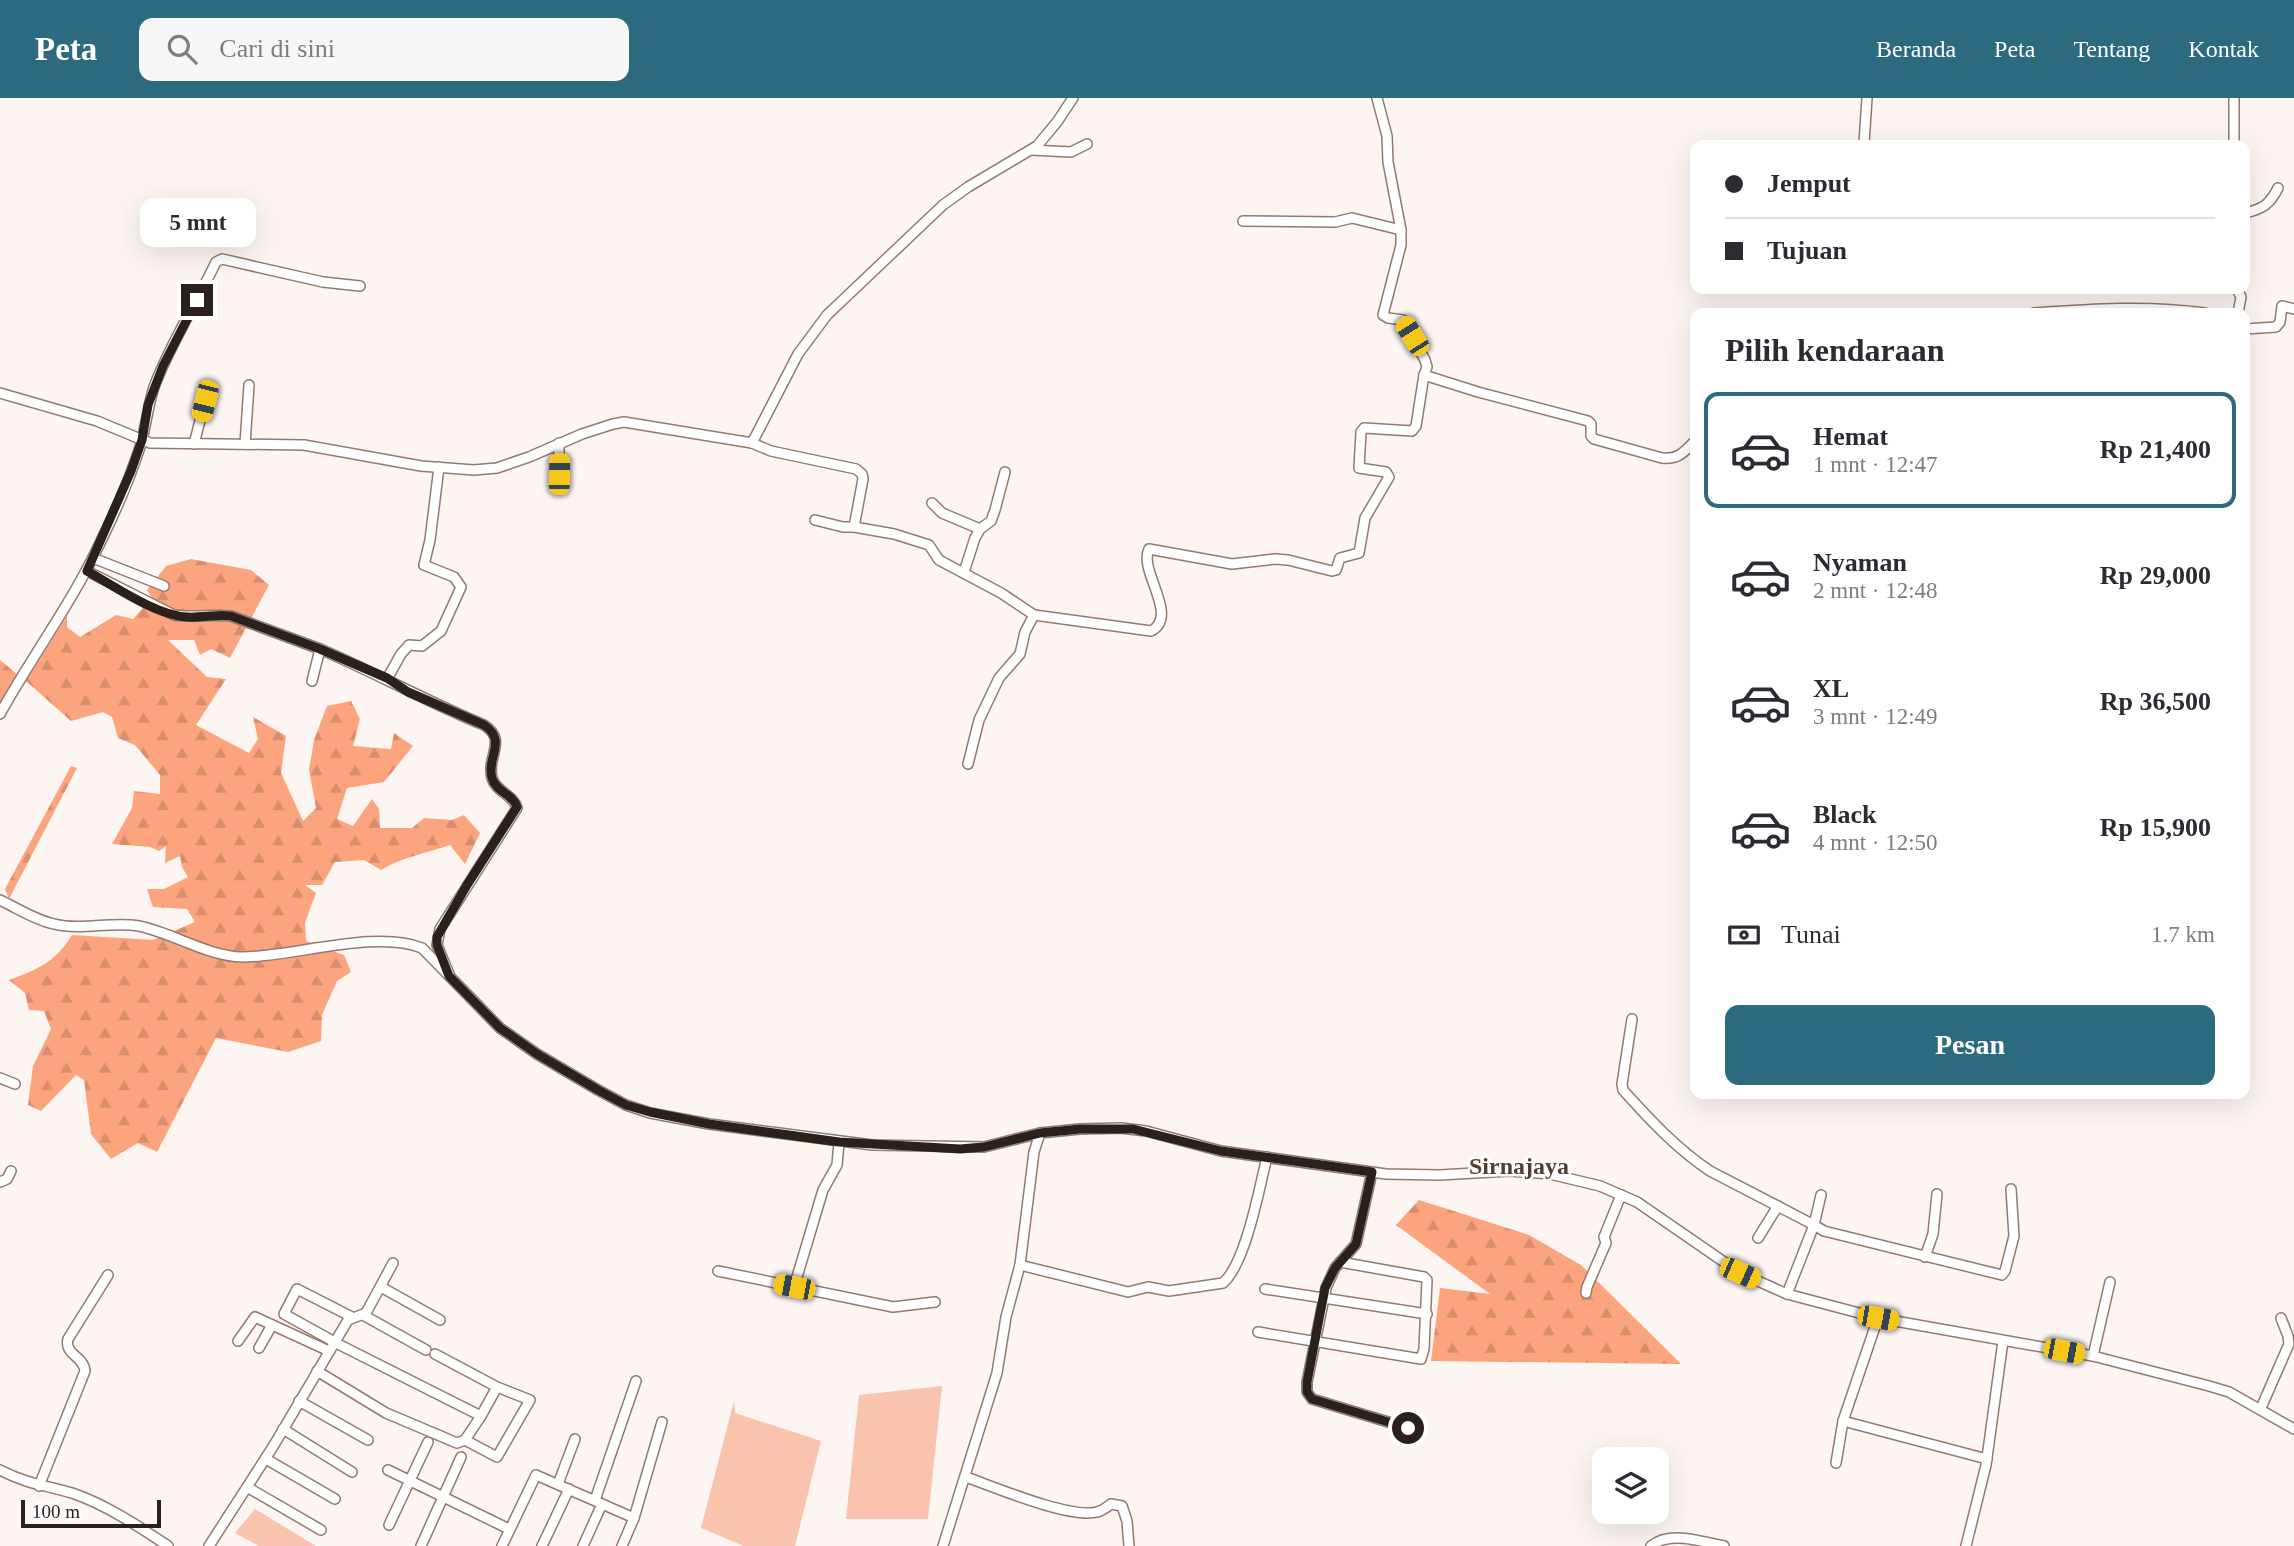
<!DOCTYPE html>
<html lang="id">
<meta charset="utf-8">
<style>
:root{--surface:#fff;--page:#f7f7f7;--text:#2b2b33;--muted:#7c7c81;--line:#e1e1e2;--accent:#2b6a7f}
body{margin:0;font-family:Georgia,serif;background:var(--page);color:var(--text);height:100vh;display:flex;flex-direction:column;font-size:26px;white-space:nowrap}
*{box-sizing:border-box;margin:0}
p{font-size:23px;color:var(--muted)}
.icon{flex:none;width:38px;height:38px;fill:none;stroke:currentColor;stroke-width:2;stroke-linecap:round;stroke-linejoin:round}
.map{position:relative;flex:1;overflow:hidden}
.drawer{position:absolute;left:1690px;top:210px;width:560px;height:791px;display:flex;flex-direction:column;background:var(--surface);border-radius:14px;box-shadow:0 7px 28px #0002}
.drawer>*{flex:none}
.banner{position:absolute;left:1690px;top:42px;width:560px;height:154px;border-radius:14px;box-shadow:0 7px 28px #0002;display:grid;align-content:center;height:154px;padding:0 35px;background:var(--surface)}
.fabs{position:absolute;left:1592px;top:1349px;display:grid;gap:14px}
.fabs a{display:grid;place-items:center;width:77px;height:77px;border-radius:14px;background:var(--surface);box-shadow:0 7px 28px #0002;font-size:35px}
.scale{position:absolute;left:21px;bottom:18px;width:140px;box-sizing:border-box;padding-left:7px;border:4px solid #2b201b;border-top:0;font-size:19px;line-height:24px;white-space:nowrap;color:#2b201b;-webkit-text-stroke:5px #fff;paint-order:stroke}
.end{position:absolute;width:32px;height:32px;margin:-16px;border:9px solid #2b201b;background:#fff;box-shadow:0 0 0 4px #fff}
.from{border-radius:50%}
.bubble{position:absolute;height:49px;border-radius:14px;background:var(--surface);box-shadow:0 7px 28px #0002;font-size:23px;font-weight:700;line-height:49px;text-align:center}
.car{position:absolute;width:21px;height:42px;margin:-21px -10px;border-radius:9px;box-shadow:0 0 5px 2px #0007;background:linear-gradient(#f5c518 24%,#345 0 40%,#f5c518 0 76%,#345 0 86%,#f5c518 0)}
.banner b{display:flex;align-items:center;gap:24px;height:66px;font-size:26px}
.banner b+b{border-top:2px solid var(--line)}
.banner i{width:18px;height:18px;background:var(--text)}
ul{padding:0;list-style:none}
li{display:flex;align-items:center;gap:21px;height:116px;margin:0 14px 10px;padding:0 21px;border:4px solid transparent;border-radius:14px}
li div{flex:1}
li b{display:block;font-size:26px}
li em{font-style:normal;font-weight:700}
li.selected{border-color:var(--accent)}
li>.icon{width:63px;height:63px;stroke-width:1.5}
h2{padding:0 35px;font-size:32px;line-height:84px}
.pay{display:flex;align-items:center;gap:18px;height:77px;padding:0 35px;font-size:26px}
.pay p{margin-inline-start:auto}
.primary-button{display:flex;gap:14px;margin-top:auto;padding:14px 35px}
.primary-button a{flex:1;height:80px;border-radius:14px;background:var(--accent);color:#fff;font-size:28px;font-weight:700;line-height:80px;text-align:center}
header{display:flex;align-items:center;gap:42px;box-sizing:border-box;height:98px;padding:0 35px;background:var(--accent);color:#fff}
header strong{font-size:33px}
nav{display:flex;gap:38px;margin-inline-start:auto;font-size:24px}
.search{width:490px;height:63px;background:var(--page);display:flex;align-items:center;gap:18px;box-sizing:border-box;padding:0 24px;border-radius:14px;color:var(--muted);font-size:26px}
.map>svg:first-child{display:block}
</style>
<header>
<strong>Peta</strong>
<div class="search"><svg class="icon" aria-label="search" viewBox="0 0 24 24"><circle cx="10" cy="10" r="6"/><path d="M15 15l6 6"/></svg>Cari di sini</div>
<nav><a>Beranda</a><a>Peta</a><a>Tentang</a><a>Kontak</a></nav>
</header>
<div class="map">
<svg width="2294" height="1448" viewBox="0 0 2294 1448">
<defs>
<pattern id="forest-firs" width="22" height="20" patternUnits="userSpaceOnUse" patternTransform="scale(1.75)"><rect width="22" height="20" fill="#fca47e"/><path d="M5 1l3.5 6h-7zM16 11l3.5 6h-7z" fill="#d88d6c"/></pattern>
</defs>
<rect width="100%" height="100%" fill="#fcf5f2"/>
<!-- grass -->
<g fill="#fac3ad">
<polygon points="942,1288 928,1421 846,1421 859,1297"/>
<polygon points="734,1303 735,1315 821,1343 795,1448 744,1448 701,1430"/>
<polygon points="255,1411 316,1448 259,1448 235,1435"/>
</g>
<!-- forest -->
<g fill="url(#forest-firs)">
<path d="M191,461L251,472L269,487L230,560L211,551L200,557L194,542H168L207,579L226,581L196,627L249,655L258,641L253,619L286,638L281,675L303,723L316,710L309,672L314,642L327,608L351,603L360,621L353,648L391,651L394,635L413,648L384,684L347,690L337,721L353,728L372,701L379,711L380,730H412L424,720L452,722L464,717L480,735L465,766L450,747C427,755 402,759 381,772L364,762L335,764L322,787H305L316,795L305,825L306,843L344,857L351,874L337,883L322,917L321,943L288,954L216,940L157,1054L138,1045L111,1061L91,1036L84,982L76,977L41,1013L28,1007L33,968L51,931L44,913L29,912L25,895L9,882C39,871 55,864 72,837L153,842L195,824L187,811L153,809L147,791H164L188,779L182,769L180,758L165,765L166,748L159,753L150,749L112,746L132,710L134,693L160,696V677L135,647L118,640L112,619L103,614L71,623L26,583L67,518V529L80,539L116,517L133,521L152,500L147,492L166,468Z"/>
<polygon points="0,562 18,577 0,605"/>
<polygon points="71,668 77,670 9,801 5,791"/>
<polygon points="1419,1102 1529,1137 1581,1167 1681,1266 1431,1263 1440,1190 1490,1196 1396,1127"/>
</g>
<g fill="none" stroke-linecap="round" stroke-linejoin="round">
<!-- street casing -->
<g stroke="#96796e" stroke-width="12">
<g id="street">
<path d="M1377,0L1387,38L1388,64L1401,132V147L1383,217L1388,220L1403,222L1425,262L1427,269L1424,277L1478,294L1588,323L1591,326V338L1594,341L1662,360C1679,362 1685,353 1696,342"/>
<polyline points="2234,0 2234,47"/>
<polyline points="1864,45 1867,0"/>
<polyline points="1032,52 1071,54 1087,46"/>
<path d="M2245,115C2263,111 2270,106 2278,90"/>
<polyline points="1243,123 1335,124 1352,120 1401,132"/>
<polyline points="2237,191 2241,199 2238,215"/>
<path d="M2034,215C2091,211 2149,207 2205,215"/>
<polyline points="2245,231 2276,229 2280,224 2282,208 2294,211"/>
<polyline points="0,295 97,323 150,345 304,347 421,368 474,372 497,370 529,359 582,336 613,326 624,324 752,345 798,256 827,217 943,107 968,89 1037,48 1057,24 1073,0"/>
<path d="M752,345L771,353L856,371L862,376L863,381L854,429L894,436L929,447L939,462L1001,495L1034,517L1151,533C1180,518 1138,473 1149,451L1232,466L1275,461L1288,462L1332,473L1336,472L1340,460L1359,455L1365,420L1389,379L1386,374L1359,370L1361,334L1364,330L1412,333L1416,328L1424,277"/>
<polyline points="194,346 205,303"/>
<polyline points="245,346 249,287"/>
<polyline points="559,376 559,345"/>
<polyline points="932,405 942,415 980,431"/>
<polyline points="815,422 843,429 854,429"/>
<polyline points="93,460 164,488"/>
<path d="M87,473L174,517C193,520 212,516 231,518L320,551"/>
<polyline points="964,474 975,440 980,431 991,423 995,412 1005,374"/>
<polyline points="387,581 401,556 409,547 422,548 441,533 461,489 454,479 424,467 430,442 439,369"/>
<path d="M312,583L320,551C376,575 428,604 484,627C508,642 486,659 492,680C496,694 513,696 517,710L440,831L437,847L449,876"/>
<path d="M0,616C32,558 72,505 100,445C116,413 130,380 141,346C146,327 148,308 154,289C170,246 196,206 216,164L222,161L323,184L360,188"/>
<polyline points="968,666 979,622 999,580 1020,556 1025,534 1034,517"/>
<path d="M0,802C17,810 35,822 54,826C82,833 111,823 139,828C173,835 207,858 242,859C293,859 376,831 422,850L500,930L537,956L598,992L626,1007L650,1015L709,1026L872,1047L984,1049L1040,1035L1080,1031L1121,1030L1146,1033L1221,1053L1386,1076L1440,1077L1509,1073L1550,1076L1600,1088L1637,1104L1740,1175L1787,1196L1878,1220L2093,1258L2209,1288L2229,1294L2294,1331"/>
<path d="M1632,921L1622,986L1623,992C1650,1022 1677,1051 1710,1073L1814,1127L1787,1196"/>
<polyline points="0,980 15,986"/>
<polyline points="1372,1074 1356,1146 1335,1170 1326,1190 1307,1284 1307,1294 1312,1301 1408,1330"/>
<polyline points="0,1084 7,1081 11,1073"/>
<polyline points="1821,1097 1814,1127 1824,1133 2002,1177 2005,1173 2014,1138 2011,1091"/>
<polyline points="1758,1140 1778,1108"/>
<polyline points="1925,1159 1933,1136 1937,1096"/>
<path d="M1020,1167L1128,1194L1148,1189L1169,1193L1223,1185C1246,1165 1259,1091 1267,1059"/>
<polyline points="718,1173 893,1209 935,1204"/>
<polyline points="381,1189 440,1222"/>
<polyline points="794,1189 823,1092 837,1067 839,1044"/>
<polyline points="1265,1191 1427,1216"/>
<polyline points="1586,1195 1587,1189 1606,1145 1604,1139 1621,1097"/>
<polyline points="363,1217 426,1252"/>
<polyline points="1258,1234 1421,1261 1424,1251 1427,1182 1424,1179 1340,1164"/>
<polyline points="331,1242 284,1216 297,1191 352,1219"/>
<polyline points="238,1243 255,1219 329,1253"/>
<polyline points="259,1250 272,1227"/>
<polyline points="435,1256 497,1289 481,1318"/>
<polyline points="2093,1258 2110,1184"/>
<polyline points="317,1273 386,1315 457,1345 465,1342 481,1318 334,1244"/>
<polyline points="299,1303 368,1342"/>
<polyline points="2261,1310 2289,1246 2288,1238 2281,1220"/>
<polyline points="1843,1323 1987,1361"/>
<polyline points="283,1331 352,1374"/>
<polyline points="465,1342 497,1359 530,1302 497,1289"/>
<polyline points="266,1361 335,1401"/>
<polyline points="1836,1365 1843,1323 1878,1220"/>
<path d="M0,1372C27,1386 45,1387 72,1395C107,1407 138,1428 168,1448"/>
<polyline points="388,1372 509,1431"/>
<path d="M966,1379C994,1389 1070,1421 1097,1414C1102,1413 1107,1409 1111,1406L1122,1408L1127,1423L1129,1448"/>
<polyline points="558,1386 575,1341"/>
<path d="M39,1388L85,1273C84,1258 64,1257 68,1241L108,1177"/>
<polyline points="247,1389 321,1432"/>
<polyline points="595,1402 636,1283"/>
<polyline points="389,1427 428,1344"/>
<polyline points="209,1448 274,1347 348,1222 366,1215 393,1165"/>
<polyline points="421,1448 461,1359"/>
<polyline points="502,1448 536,1377 634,1420"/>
<polyline points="542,1448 569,1391"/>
<polyline points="583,1448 602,1406"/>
<polyline points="622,1448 634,1420 662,1324"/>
<polyline points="943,1448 997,1275 1006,1219 1020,1167 1034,1054 1040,1035"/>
<path d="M1651,1448C1670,1432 1702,1444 1724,1448"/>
<polyline points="1966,1448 1986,1367 2003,1243"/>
</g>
</g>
<!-- street -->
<use href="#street" stroke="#fff" stroke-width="9"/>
</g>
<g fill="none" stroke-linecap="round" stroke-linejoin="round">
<!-- route -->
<path stroke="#2b201b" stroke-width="9" d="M197,202L163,268L148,307L142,342L131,373L87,473C114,488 157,518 187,519C202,520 216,516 231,518L320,551L387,580L408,594L484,627C508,643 486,659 492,680C496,694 513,696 517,709L467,787L437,839V847L449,878L500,930L537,956L598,992L626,1007L650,1014L709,1026L839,1044L960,1051L984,1049L1040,1035L1080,1031H1133L1221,1053L1372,1074L1356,1146L1335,1170L1325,1190L1307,1284V1294L1312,1301L1408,1330"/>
</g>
<g text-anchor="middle" stroke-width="5" stroke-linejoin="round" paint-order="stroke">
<!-- quarter labels -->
<g font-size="24" font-weight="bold" fill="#563d32" stroke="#fff">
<text x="1519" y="1076">Sirnajaya</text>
</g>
</g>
</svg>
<div class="fabs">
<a><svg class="icon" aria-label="layers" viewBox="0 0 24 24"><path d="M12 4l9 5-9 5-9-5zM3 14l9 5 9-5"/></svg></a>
</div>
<div class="scale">100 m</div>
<i class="end from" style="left:1408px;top:1330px"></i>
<i class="end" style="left:197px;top:202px"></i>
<div class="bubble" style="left:140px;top:100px;width:116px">5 mnt</div>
<i class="car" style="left:1412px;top:238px;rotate:328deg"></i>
<i class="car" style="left:205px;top:303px;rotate:194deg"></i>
<i class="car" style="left:559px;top:376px;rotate:1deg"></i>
<i class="car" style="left:1740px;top:1175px;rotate:114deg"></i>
<i class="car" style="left:794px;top:1189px;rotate:281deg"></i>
<i class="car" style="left:1878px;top:1220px;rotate:100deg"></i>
<i class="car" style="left:2064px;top:1253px;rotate:101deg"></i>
<div class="banner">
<b><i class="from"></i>Jemput</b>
<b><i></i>Tujuan</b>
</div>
<section class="drawer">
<h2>Pilih kendaraan</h2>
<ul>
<li class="selected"><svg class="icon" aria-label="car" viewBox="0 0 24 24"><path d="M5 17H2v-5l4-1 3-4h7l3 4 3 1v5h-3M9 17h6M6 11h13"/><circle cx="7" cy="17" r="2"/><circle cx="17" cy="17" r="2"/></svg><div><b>Hemat</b><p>1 mnt · 12:47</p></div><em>Rp 21,400</em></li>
<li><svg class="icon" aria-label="car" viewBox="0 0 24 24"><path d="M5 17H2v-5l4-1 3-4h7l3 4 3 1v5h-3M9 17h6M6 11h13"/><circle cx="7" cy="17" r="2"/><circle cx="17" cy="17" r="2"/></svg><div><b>Nyaman</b><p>2 mnt · 12:48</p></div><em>Rp 29,000</em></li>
<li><svg class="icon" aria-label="car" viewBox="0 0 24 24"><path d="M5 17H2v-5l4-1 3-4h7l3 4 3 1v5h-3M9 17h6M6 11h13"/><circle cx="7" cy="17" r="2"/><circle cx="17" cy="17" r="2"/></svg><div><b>XL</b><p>3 mnt · 12:49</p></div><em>Rp 36,500</em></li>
<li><svg class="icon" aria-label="car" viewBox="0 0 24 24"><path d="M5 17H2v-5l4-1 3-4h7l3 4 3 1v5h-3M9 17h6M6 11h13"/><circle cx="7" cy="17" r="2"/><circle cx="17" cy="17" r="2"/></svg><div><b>Black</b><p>4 mnt · 12:50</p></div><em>Rp 15,900</em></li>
</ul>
<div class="pay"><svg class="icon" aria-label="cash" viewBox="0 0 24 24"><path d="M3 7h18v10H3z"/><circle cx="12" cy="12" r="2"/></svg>Tunai<p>1.7 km</p></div>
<div class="primary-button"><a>Pesan</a></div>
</section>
</div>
